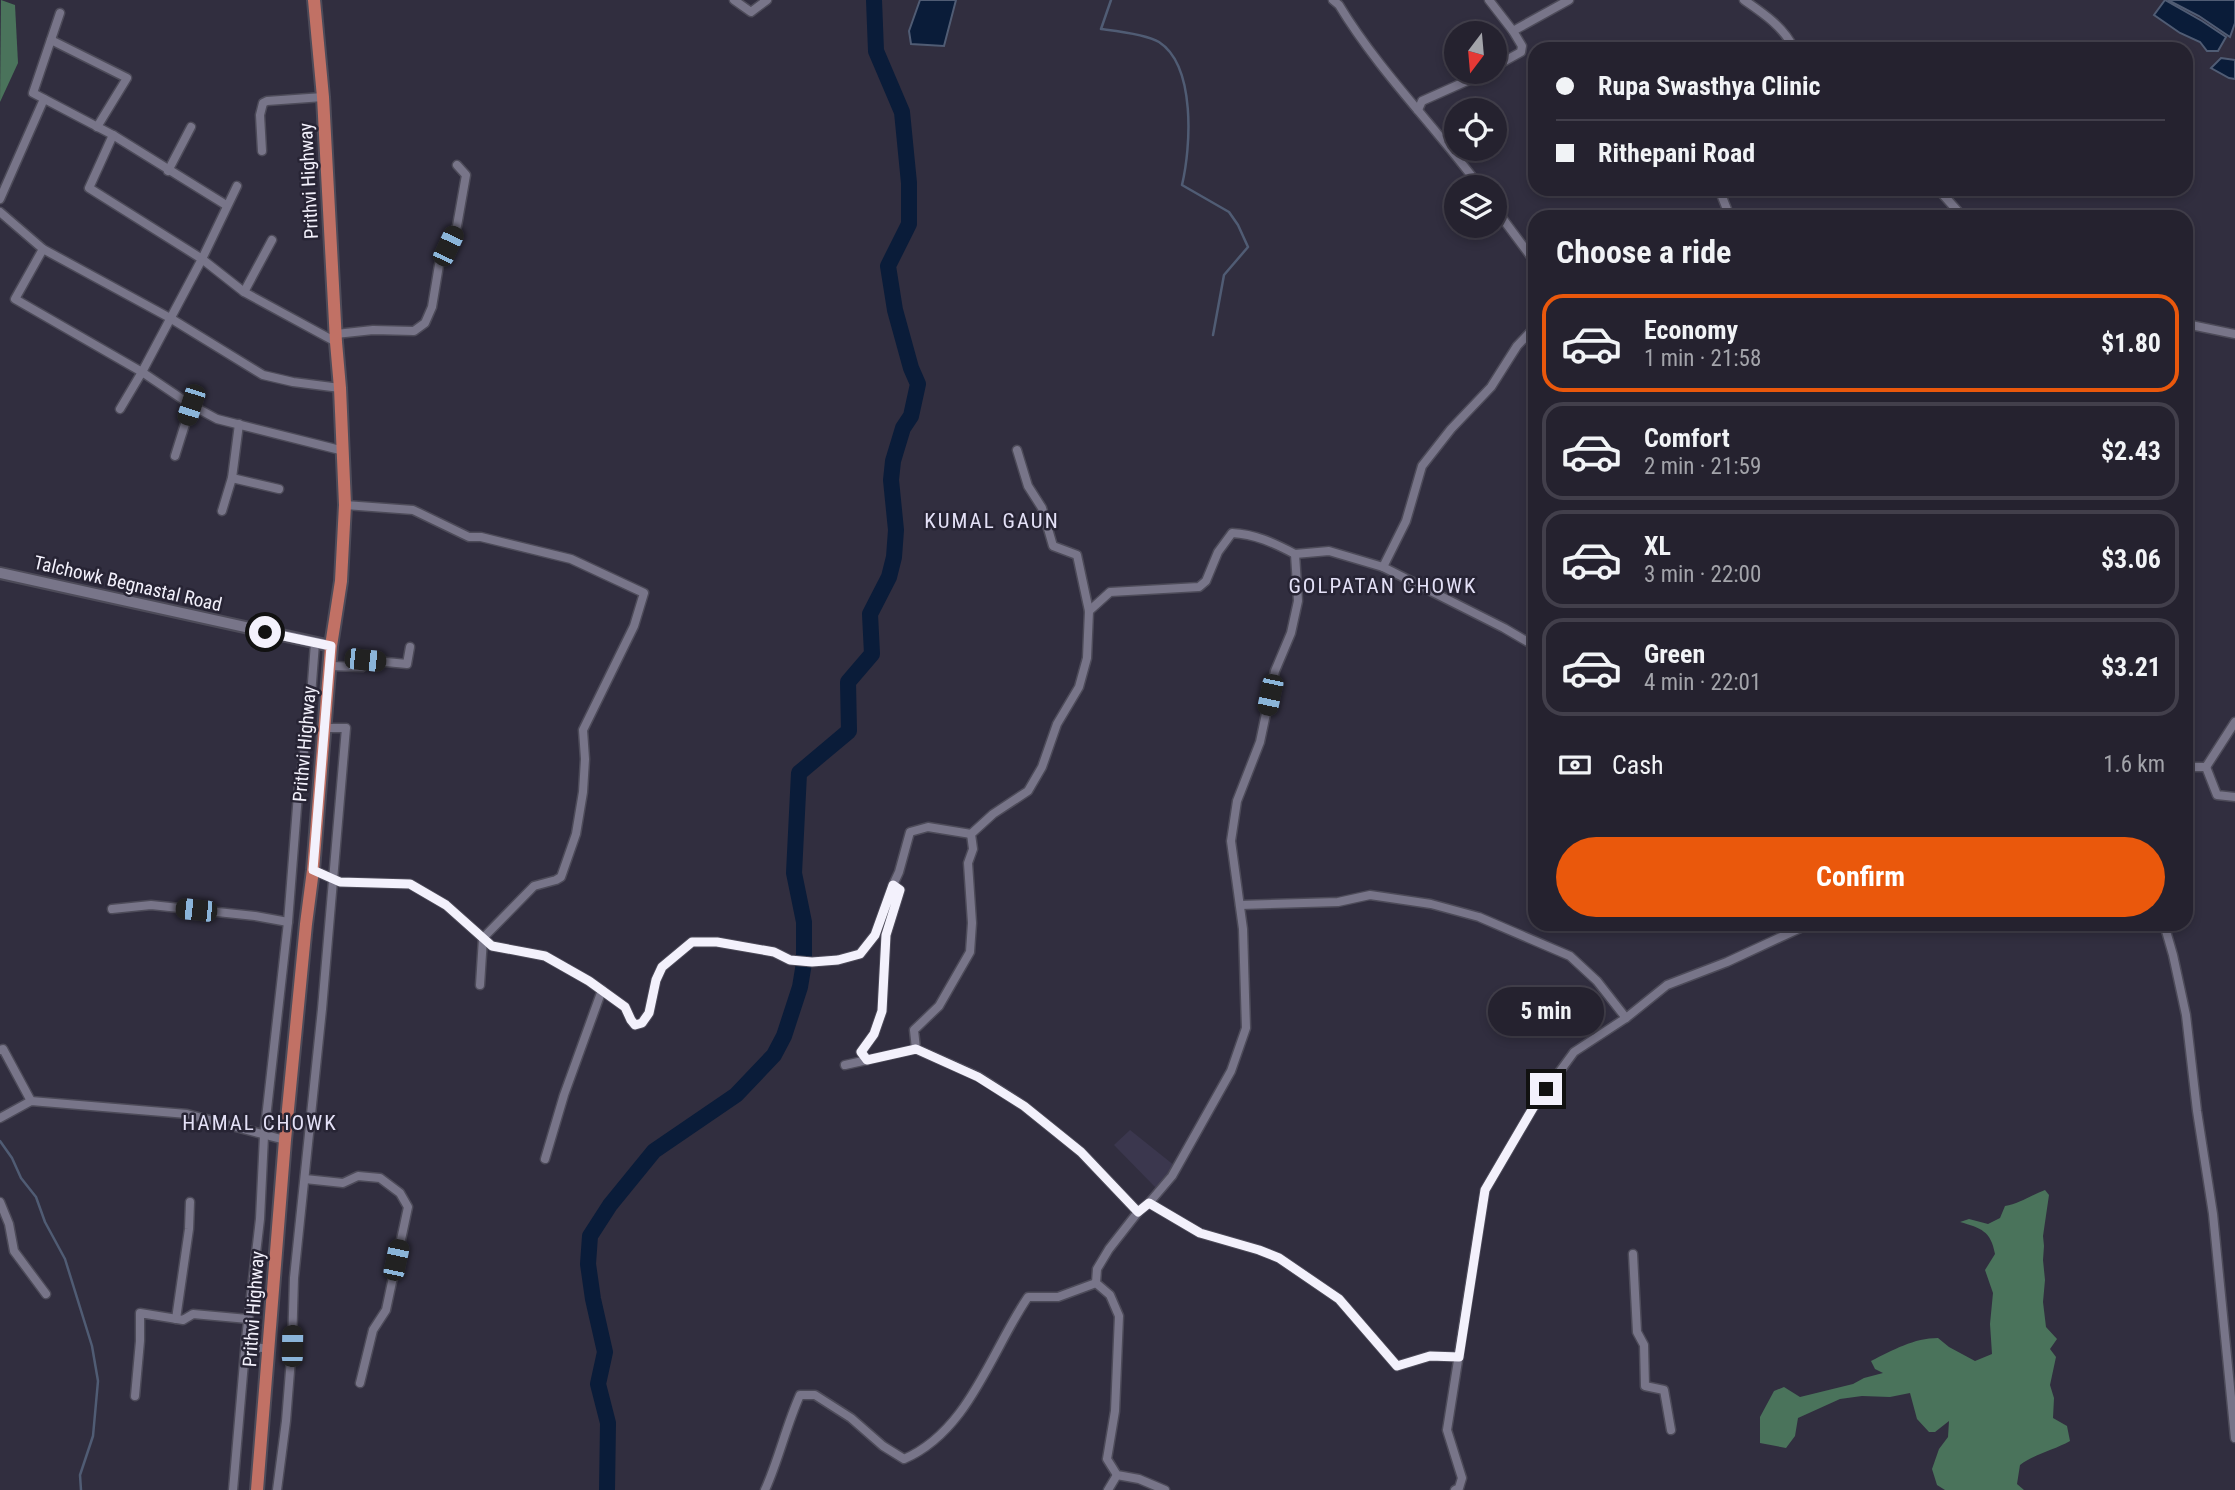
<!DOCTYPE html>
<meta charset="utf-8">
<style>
:root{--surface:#25222f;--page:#2d2a37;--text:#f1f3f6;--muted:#a3a4aa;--line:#423f4b;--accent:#ea580c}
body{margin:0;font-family:"Roboto Condensed",sans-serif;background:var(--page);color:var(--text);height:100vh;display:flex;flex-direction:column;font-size:26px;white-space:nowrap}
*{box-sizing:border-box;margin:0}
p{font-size:23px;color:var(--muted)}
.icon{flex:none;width:38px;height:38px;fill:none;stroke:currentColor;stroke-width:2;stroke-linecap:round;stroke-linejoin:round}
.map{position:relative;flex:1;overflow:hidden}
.details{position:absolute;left:1528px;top:210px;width:665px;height:721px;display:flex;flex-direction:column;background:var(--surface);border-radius:21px;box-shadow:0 4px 10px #0003,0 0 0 2px var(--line)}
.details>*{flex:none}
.guide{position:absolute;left:1528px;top:42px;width:665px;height:154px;border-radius:21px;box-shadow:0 4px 10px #0003,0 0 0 2px var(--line);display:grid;align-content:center;height:154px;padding:0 28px;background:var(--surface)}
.needle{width:46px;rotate:196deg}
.buttons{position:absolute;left:1444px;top:21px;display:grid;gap:14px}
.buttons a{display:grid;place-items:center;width:63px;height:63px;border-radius:50%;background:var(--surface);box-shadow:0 4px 10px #0003,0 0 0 2px var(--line);font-size:35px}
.end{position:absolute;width:32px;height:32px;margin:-16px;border:9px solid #f3f1fc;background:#111;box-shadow:0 0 0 4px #111}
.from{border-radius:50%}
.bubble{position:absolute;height:49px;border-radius:24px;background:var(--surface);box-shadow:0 4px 10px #0003,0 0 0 2px var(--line);font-size:23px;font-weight:700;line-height:49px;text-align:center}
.car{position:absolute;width:21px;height:42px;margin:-21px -10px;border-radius:9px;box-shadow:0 0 5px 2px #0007;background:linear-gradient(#222 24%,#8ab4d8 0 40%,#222 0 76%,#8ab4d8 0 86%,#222 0)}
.guide b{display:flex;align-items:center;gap:24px;height:66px;font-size:26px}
.guide b+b{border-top:2px solid var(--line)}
.guide i{width:18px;height:18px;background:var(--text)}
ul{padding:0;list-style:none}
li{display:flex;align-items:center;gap:21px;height:98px;margin:0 14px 10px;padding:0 14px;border:4px solid var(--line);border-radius:21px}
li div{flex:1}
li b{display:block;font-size:26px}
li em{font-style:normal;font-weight:700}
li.current{border-color:var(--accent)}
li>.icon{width:63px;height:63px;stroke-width:1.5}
h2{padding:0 28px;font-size:32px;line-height:84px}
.pay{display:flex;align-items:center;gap:18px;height:77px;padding:0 28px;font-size:26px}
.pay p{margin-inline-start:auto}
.button{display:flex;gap:14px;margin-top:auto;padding:14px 28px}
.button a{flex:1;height:80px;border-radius:42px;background:var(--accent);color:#fff;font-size:28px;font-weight:700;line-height:80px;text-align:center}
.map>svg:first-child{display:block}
</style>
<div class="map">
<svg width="2235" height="1490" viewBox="0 0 2235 1490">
<rect width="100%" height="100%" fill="#312e3f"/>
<!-- built -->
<polygon fill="#3b374e" points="1130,1130 1175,1166 1156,1188 1114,1145"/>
<!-- forest -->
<g fill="#4a735b">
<polygon points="1,0 15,5 18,63 0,102"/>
<path d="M2045,1190L2049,1195L2043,1236L2044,1246L2043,1260L2045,1280L2043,1302L2046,1327L2057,1339L2050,1349L2056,1357L2050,1385L2054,1398L2053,1418L2067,1426L2070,1441C2054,1450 2035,1454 2020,1465L2017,1484L2024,1490H1945L1937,1485L1932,1469L1939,1449L1948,1437L1949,1421L1935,1432H1929L1917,1419L1910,1393L1890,1397L1862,1396L1840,1399L1798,1418L1795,1436L1786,1448L1760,1443V1417L1774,1391L1784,1387L1800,1397L1853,1384L1864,1378L1883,1373L1875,1369L1871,1361C1893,1350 1914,1338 1938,1338L1949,1347L1975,1361L1992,1354L1990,1324L1993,1293L1985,1270L1995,1254C1991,1231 1981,1228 1960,1222L1969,1219L1988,1224L2000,1218L2005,1206C2019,1204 2031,1195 2045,1190Z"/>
</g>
<!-- water -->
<g fill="#0a1c39" stroke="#505c74" stroke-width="2">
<polygon points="920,0 956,0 944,46 911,44 909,31"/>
<polygon points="2165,0 2202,21 2226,37 2218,51 2207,51 2200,42 2180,33 2154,15"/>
<polygon points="2168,0 2235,0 2235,23 2230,37 2199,16"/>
<polygon points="2221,58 2235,60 2235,79 2229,78 2211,68"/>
</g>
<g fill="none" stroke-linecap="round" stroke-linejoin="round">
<!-- stream -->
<g stroke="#505c74" stroke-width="2.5">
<path d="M1111,0L1101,29C1116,31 1146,34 1159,42C1196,66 1191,147 1182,185L1229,212L1238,225L1248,247L1224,275L1213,335"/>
<polyline points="0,1141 12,1158 21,1178 36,1197 45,1222 65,1259 92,1346 98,1381 93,1436 80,1475 81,1490"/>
</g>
<!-- river -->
<polyline stroke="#0a1c39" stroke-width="16" points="607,1490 608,1423 598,1384 605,1352 593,1299 588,1264 590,1236 610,1205 654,1151 736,1095 774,1055 784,1036 800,987 804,963 804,922 794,873 799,773 849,731 848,682 872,654 870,614 889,577 894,557 896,530 891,480 893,461 903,428 911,416 918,384 911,368 895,310 888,266 909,224 909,183 902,112 876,51 874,0"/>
<!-- minor casing -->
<g stroke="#4d4b59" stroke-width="11">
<g id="minor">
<polyline points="734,0 751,12 767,0"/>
<path d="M1333,0L1339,5C1379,71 1434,125 1480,187"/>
<polyline points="1489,0 1513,31"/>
<path d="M1744,0C1763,13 1784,27 1794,49"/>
<polyline points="60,13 33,93 113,135 226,205"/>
<polyline points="51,40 127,78 97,127"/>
<polyline points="1494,67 1521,52 1522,46 1513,31 1569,0"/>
<polyline points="1418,110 1422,101 1487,72"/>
<polyline points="113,135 89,188 202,259 244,292 336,342"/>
<polyline points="262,151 260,115 263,103 267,101 323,97"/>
<polyline points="168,171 191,127"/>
<polyline points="1719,189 1730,217"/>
<polyline points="1938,189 1963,217"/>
<polyline points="0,199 44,99"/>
<polyline points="1494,207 1535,262"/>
<polyline points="0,212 43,249 170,318 263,375 293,382 340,388"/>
<polyline points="43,249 15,299 142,372 191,405 217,419 344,451"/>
<polyline points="244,292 272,240"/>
<polyline points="2186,324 2235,334"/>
<polyline points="336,334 373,330 414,331 425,323 432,307 439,265 457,226 466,175 457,165"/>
<polyline points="120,409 142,372 202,259 237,186"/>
<polyline points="175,456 191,405"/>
<polyline points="232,478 279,489"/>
<polyline points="345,505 413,510 469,537 481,537 571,559 644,593 634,626 583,730 585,759 583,792 576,834 561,877 556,880 534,886 483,938 480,985"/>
<polyline points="222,511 232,478 239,424"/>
<polyline points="1383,567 1406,521 1422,466 1451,429 1491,387 1517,346 1535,327"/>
<path d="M1089,611L1110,592L1199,587L1206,581L1218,552L1232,533C1255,534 1274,543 1295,554"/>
<polyline points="330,666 362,667 365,660 407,664 410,647"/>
<polyline points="2186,767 2206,767 2217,795 2235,797"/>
<polyline points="2206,767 2235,722"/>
<polyline points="313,870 340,882 410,884 446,905 492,946 545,956 589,981 625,1007 631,1020 635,1025 642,1023 649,1013 656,980 662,967 692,942 717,942 774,952 790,960 812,962 838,960 860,954 875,935 893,885"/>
<polyline points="1240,905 1338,902 1370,895 1431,904 1479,917 1570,956 1597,981 1626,1018"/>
<polyline points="112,909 151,905 255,916 288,922"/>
<polyline points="2164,924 2173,955 2186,1015 2197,1111 2213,1214 2235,1438"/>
<polyline points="916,1049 979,1077 1024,1106 1081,1152 1138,1212 1149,1203"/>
<polyline points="0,1050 3,1049 31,1101"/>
<polyline points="867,1060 861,1052 874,1034 882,1011 886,935 900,890 893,885 899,872 910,832 928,827 971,834"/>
<polyline points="845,1065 916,1049 914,1030 939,1006 970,952 972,923 968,863 973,849 971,834 993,814 1028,791 1042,767 1057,724 1079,687 1087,658 1089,611 1077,555 1053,546 1042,508 1028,486 1017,450"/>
<polyline points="0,1118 31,1101 187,1114 285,1140"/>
<polyline points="545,1159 564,1095 602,990"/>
<polyline points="305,1179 343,1183 358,1176 380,1178 400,1193 408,1207 386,1310 373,1330 360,1383"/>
<polyline points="0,1202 9,1224 14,1251 46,1294"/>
<polyline points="1138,1212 1109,1249 1097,1269 1096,1283 1110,1295 1119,1316 1115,1411 1107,1459 1117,1475 1139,1479 1165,1490"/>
<polyline points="1633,1254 1637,1332 1644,1345 1645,1386 1664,1390 1671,1430"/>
<polyline points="176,1319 189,1229 190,1202"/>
<polyline points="246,1346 270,1349"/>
<polyline points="1459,1357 1430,1356 1397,1366 1339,1299 1279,1258 1259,1250 1200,1233 1149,1203 1172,1176 1231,1071 1246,1028 1243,929 1231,841 1237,801 1260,742 1275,671 1291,633 1298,601 1295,554 1329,551 1383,567 1504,628 1535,646"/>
<polyline points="135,1396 140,1341 140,1313 183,1320 193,1314 248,1319"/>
<polyline points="233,1490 246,1339 260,1219 264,1136 288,922 298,794 310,709 315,643"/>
<polyline points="277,1490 286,1421 292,1346 294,1278 322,1009 346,728 325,728"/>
<path d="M765,1490C779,1459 786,1426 800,1395H815L851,1418L883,1446L904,1459C969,1431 991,1351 1028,1297H1058L1096,1283"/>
<polyline points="1108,1490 1117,1475"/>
<polyline points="1455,1490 1459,1488 1462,1478 1447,1430 1485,1190 1533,1108 1574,1052 1626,1018 1667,985 1727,962 1809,924"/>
</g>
</g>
<!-- secondary casing -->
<g stroke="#4d4b59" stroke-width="14">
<polyline id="secondary" points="0,573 331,646"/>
</g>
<!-- trunk casing -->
<g stroke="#4d4b59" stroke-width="16">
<polyline id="trunk" points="257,1490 285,1140 306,924 313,870 331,646 341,581 345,505 340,388 336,342 323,97 314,0"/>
</g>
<!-- minor -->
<use href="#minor" stroke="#787589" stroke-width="8"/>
<!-- secondary -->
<use href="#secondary" stroke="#787589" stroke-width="10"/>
<!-- trunk -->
<use href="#trunk" stroke="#c17165" stroke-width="12"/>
</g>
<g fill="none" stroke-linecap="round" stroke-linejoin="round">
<!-- route -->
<polyline stroke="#f3f1fc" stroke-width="9" points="265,632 331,646 313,870 340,882 410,884 446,905 492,946 545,956 589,981 625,1007 631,1020 635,1025 642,1023 649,1013 656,980 662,967 692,942 717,942 774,952 790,960 812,962 838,960 860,954 875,935 893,885 900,890 886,935 882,1011 874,1034 861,1052 867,1060 916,1049 978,1077 1024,1106 1081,1152 1138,1212 1149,1203 1200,1233 1259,1250 1279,1258 1339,1299 1397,1366 1430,1356 1459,1357 1485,1190 1533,1108 1546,1089"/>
</g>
<g text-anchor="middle" stroke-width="5" stroke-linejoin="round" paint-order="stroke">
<!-- street labels -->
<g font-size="19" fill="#f3f1fc" stroke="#272434">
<text transform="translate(308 181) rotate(-93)" y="7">Prithvi Highway</text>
<text transform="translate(128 583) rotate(13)" y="7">Talchowk Begnastal Road</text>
<text transform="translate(304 744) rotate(-85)" y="7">Prithvi Highway</text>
<text transform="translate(253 1309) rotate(-86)" y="7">Prithvi Highway</text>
</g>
<!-- neighbourhood labels -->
<g font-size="21" letter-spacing="2" fill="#e4e1f7" stroke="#272434">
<text x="992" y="528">KUMAL GAUN</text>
<text x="1383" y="593">GOLPATAN CHOWK</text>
<text x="260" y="1130">HAMAL CHOWK</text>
</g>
</g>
</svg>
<div class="buttons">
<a><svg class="needle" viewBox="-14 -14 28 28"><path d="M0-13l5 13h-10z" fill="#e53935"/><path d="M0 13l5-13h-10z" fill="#a3a4aa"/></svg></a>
<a><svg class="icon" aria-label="locate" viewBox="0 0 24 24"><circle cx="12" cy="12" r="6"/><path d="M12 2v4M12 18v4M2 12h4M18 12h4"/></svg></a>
<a><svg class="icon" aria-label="layers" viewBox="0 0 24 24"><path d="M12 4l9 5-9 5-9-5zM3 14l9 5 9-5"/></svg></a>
</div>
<i class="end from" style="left:265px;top:632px"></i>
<i class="end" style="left:1546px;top:1089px"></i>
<div class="bubble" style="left:1488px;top:987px;width:116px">5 min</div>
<i class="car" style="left:448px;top:246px;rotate:25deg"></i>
<i class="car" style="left:191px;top:405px;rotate:198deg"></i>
<i class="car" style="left:365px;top:660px;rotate:96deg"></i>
<i class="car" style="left:1270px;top:695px;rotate:192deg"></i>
<i class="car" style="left:196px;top:910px;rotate:276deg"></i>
<i class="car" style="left:396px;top:1260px;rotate:12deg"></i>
<i class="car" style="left:292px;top:1346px;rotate:1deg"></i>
<div class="guide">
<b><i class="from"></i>Rupa Swasthya Clinic</b>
<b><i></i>Rithepani Road</b>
</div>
<section class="details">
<h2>Choose a ride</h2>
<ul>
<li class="current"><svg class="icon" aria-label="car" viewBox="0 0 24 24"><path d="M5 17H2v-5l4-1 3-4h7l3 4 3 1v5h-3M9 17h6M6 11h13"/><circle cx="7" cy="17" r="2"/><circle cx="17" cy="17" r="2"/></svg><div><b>Economy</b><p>1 min · 21:58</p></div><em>$1.80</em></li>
<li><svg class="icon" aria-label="car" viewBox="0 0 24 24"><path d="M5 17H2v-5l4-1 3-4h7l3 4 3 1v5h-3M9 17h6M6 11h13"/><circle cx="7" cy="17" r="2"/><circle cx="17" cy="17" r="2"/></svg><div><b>Comfort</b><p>2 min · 21:59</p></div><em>$2.43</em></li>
<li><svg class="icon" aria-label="car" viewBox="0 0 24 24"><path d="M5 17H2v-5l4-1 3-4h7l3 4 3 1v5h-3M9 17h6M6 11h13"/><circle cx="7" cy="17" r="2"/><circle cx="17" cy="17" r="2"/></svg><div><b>XL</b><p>3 min · 22:00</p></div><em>$3.06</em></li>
<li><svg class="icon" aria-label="car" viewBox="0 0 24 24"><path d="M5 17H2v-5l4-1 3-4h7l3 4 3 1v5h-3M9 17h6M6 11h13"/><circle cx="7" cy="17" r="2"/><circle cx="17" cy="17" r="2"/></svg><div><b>Green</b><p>4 min · 22:01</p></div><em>$3.21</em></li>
</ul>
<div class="pay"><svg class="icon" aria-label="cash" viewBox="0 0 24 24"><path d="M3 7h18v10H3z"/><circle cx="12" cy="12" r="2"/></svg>Cash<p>1.6 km</p></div>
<div class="button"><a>Confirm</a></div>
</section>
</div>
